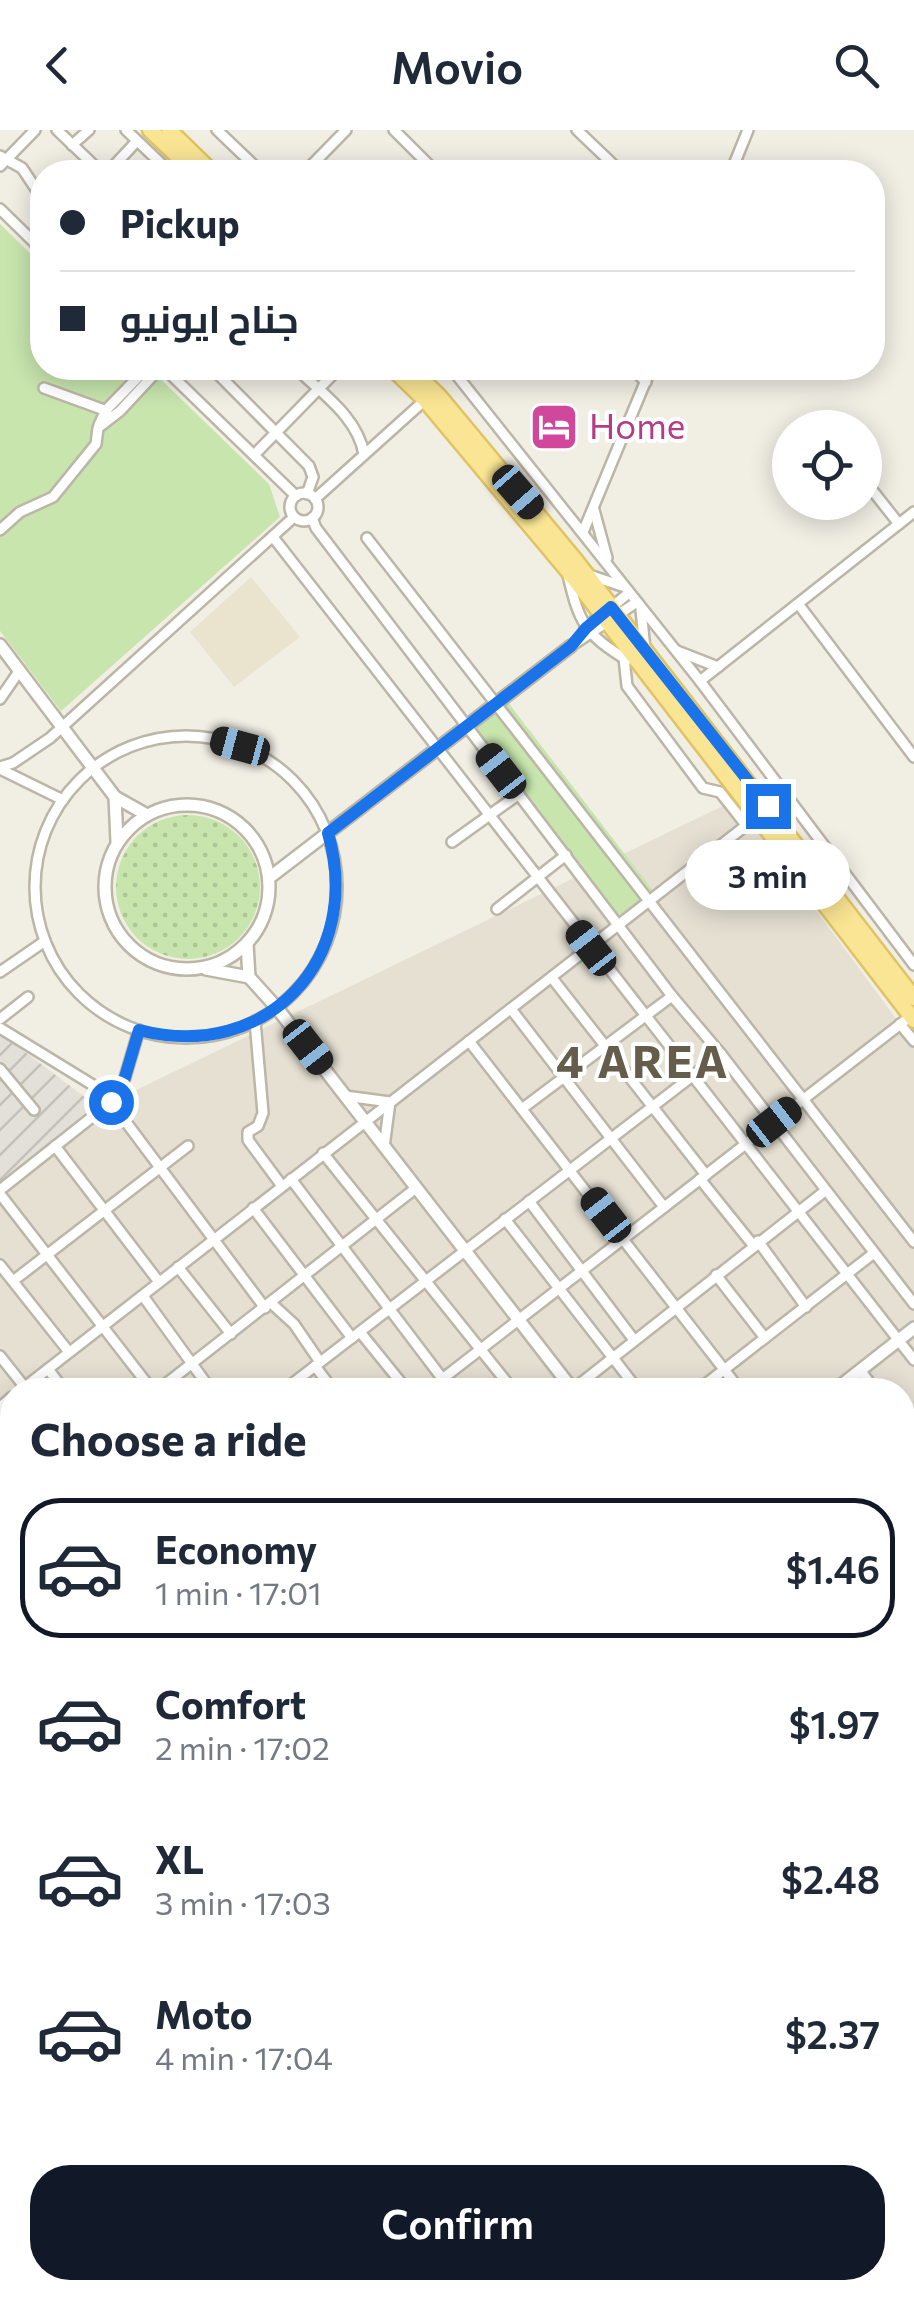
<!DOCTYPE html>
<meta charset="utf-8">
<style>
:root{--surface:#fff;--page:#f2f2f3;--text:#1f2937;--muted:#747a83;--line:#e0e1e3;--accent:#111827}
body{margin:0;font-family:Commissioner,Cairo,sans-serif;background:var(--page);color:var(--text);height:100vh;display:flex;flex-direction:column;font-size:38px;white-space:nowrap}
*{box-sizing:border-box;margin:0}
p{font-size:32px;color:var(--muted)}
.icon{flex:none;width:55px;height:55px;fill:none;stroke:currentColor;stroke-width:2;stroke-linecap:round;stroke-linejoin:round}
.map{position:relative;flex:1;overflow:hidden}
.side{position:absolute;left:0px;top:1248px;width:915px;height:922px;display:flex;flex-direction:column;background:var(--surface);border-radius:40px 40px 0 0;box-shadow:0 5px 25px #0003}
.side>*{flex:none}
.banner{position:absolute;left:30px;top:30px;width:855px;height:220px;border-radius:40px;box-shadow:0 5px 25px #0003;display:grid;align-content:center;height:220px;padding:0 30px;background:var(--surface)}
.fabs{position:absolute;left:772px;top:280px;display:grid;gap:20px}
.fabs a{display:grid;place-items:center;width:110px;height:110px;border-radius:50%;background:var(--surface);box-shadow:0 5px 25px #0003;font-size:50px}
.end{position:absolute;width:45px;height:45px;margin:-22px;border:12px solid #1a73e8;background:#fff;box-shadow:0 0 0 5px #fff}
.from{border-radius:50%}
.bubble{position:absolute;height:70px;border-radius:35px;background:var(--surface);box-shadow:0 5px 25px #0003;font-size:32px;font-weight:600;line-height:70px;text-align:center}
.car{position:absolute;width:30px;height:60px;margin:-30px -15px;border-radius:12px;box-shadow:0 0 8px 2px #0007;background:linear-gradient(#222 24%,#8ab4d8 0 40%,#222 0 76%,#8ab4d8 0 86%,#222 0)}
.banner b{display:flex;align-items:center;gap:35px;height:95px;font-size:38px}
.banner b+b{border-top:2px solid var(--line)}
.banner i{width:25px;height:25px;background:var(--text)}
ul{padding:0;list-style:none}
li{display:flex;align-items:center;gap:30px;height:140px;margin:0 20px 15px;padding:0 10px;border:5px solid transparent;border-radius:40px}
li div{flex:1}
li b{display:block;font-size:38px}
li em{font-style:normal;font-weight:600}
li.active{border-color:var(--accent)}
li>.icon{width:90px;height:90px;stroke-width:1.5}
h2{padding:0 30px;font-size:45px;line-height:120px}
.button{display:flex;gap:20px;margin-top:auto;padding:20px 30px}
.button a{flex:1;height:115px;border-radius:40px;background:var(--accent);color:#fff;font-size:40px;font-weight:600;line-height:115px;text-align:center}
header{display:flex;justify-content:space-between;align-items:center;height:130px;padding:0 30px;background:var(--surface);font-size:45px;font-weight:600}
.map>svg:first-child{display:block}
</style>
<header><svg class="icon" aria-label="back" viewBox="0 0 24 24"><path d="M15 5l-7 7 7 7"/></svg>Movio<svg class="icon" aria-label="search" viewBox="0 0 24 24"><circle cx="10" cy="10" r="6"/><path d="M15 15l6 6"/></svg></header>
<div class="map">
<svg width="914" height="2168" viewBox="0 0 914 2168">
<defs>
<pattern id="industrial-furrows" width="10" height="10" patternUnits="userSpaceOnUse" patternTransform="scale(2.5)"><rect width="10" height="10" fill="#e3dfd9"/><path d="M-1 1l2-2M0 10L10 0M9 11l2-2" fill="none" stroke="#c4c0bb"/></pattern>
<pattern id="park-dots" width="8" height="8" patternUnits="userSpaceOnUse" patternTransform="scale(2.5)"><rect width="8" height="8" fill="#c7e5ad"/><path d="M2 2h.1M6 6h.1" fill="none" stroke="#acc695" stroke-width="1.8" stroke-linecap="round"/></pattern>
</defs>
<rect width="100%" height="100%" fill="#f1eee4"/>
<!-- residential -->
<path fill="#e5e0d2" fill-rule="evenodd" d="M735,670L914,913V2168H0V1055L99,978ZM12,1260H902V2158H12Z"/>
<!-- industrial -->
<polygon fill="url(#industrial-furrows)" points="0,903 99,978 0,1055"/>
<!-- education -->
<polygon fill="#eae4ce" points="251,447 300,507 234,557 190,502"/>
<!-- green -->
<g fill="#c7e5ad">
<polygon points="0,94 42,135 42,238 149,238 269,354 280,387 61,581 0,501"/>
<polygon points="506,570 654,762 625,785 616,783 477,602 476,592"/>
</g>
<!-- park -->
<circle fill="url(#park-dots)" cx="188" cy="757" r="72"/>
<g fill="none" stroke-linecap="round" stroke-linejoin="round">
<!-- minor casing -->
<g stroke="#bcb6a7" stroke-width="14">
<g id="minor">
<polyline points="57,0 101,42"/>
<polyline points="126,0 170,42"/>
<polyline points="217,0 261,42"/>
<polyline points="394,0 436,42"/>
<polyline points="577,0 621,42"/>
<polyline points="72,15 89,0"/>
<polyline points="0,26 22,38 42,68"/>
<polyline points="0,36 35,0"/>
<polyline points="108,42 137,11"/>
<polyline points="305,42 346,0"/>
<polyline points="731,42 748,0"/>
<polyline points="0,79 42,120"/>
<polyline points="164,238 296,366"/>
<polyline points="212,238 309,336 313,347 307,364"/>
<path d="M296,238C321,263 357,286 364,324"/>
<polyline points="371,238 393,239"/>
<polyline points="451,238 700,551 914,835"/>
<polyline points="632,238 646,252"/>
<polyline points="44,258 107,281"/>
<polyline points="99,295 106,280 147,238"/>
<polyline points="254,325 339,238"/>
<polyline points="865,351 899,394"/>
<circle cx="304" cy="377" r="14"/>
<polyline points="315,369 425,270"/>
<polyline points="594,380 607,428"/>
<polyline points="312,388 316,398 672,866 721,924 914,1174"/>
<polyline points="0,400 20,382 53,367 96,314 98,298 120,281 160,238"/>
<polyline points="583,402 651,238"/>
<polyline points="273,407 914,1230"/>
<polyline points="367,408 914,1112"/>
<path d="M568,445C579,493 585,504 627,530"/>
<polyline points="589,445 622,456"/>
<polyline points="799,475 914,627"/>
<polyline points="641,480 645,519"/>
<polyline points="585,498 629,463"/>
<polyline points="571,516 637,472"/>
<polyline points="677,521 718,537"/>
<polyline points="624,528 627,556 703,658 720,662 746,695"/>
<polyline points="700,551 914,382"/>
<polyline points="0,569 20,540"/>
<circle cx="186" cy="757" r="151"/>
<polyline points="0,637 13,633 50,608 294,387"/>
<polyline points="0,639 63,670"/>
<polyline points="452,712 519,664"/>
<polyline points="497,779 566,725"/>
<polyline points="0,842 45,811"/>
<polyline points="552,848 706,1045"/>
<polyline points="511,879 664,1077"/>
<polyline points="0,889 28,867"/>
<polyline points="255,891 263,983 258,996 248,1002 248,1010 282,1056"/>
<polyline points="900,894 914,911"/>
<polyline points="0,898 114,968"/>
<polyline points="469,911 740,1260"/>
<polyline points="0,939 34,980"/>
<polyline points="345,966 390,972 384,1017"/>
<polyline points="111,972 265,1178"/>
<polyline points="523,978 672,866"/>
<polyline points="55,1016 159,1152"/>
<polyline points="323,1023 513,1260"/>
<polyline points="291,1049 451,1260"/>
<polyline points="700,1049 753,1115"/>
<polyline points="0,1060 111,972 123,954 139,900"/>
<polyline points="0,1064 152,1260"/>
<polyline points="529,1071 634,1210"/>
<polyline points="253,1078 352,1208"/>
<polyline points="505,1089 638,1260"/>
<polyline points="758,1111 806,1177"/>
<polyline points="0,1135 69,1222"/>
<polyline points="178,1137 231,1204"/>
<polyline points="716,1145 765,1208"/>
<polyline points="13,1151 188,1016"/>
<polyline points="143,1166 211,1260"/>
<polyline points="271,1173 294,1194 320,1232"/>
<polyline points="360,1202 407,1260"/>
<polyline points="0,1226 27,1260"/>
<polyline points="315,1236 333,1260"/>
<polyline points="48,1239 64,1260"/>
<polyline points="860,1240 875,1260"/>
<polyline points="21,1260 757,687"/>
<polyline points="158,1260 416,1058"/>
<polyline points="284,1260 721,924"/>
<polyline points="428,1260 911,886"/>
<polyline points="572,1260 825,1061"/>
<polyline points="698,1260 874,1123"/>
<polyline points="0,1277 12,1267"/>
<polyline points="0,1280 12,1297"/>
<polyline points="902,1297 914,1312"/>
<polyline points="0,1340 12,1356"/>
<polyline points="0,1395 12,1390"/>
<polyline points="902,1450 914,1448"/>
<polyline points="902,1593 914,1595"/>
<polyline points="0,1698 12,1700"/>
<polyline points="12,1753 7,1761 12,1777"/>
<polyline points="902,1852 907,1795"/>
<polyline points="0,1953 12,1957"/>
<polyline points="0,2016 12,2023"/>
<polyline points="902,2021 913,2020"/>
<polyline points="0,2061 12,2045"/>
<polyline points="902,2067 909,2068"/>
<polyline points="265,2158 284,2168"/>
<polyline points="815,2158 905,2162 905,2168"/>
<polyline points="60,2162 62,2158"/>
<polyline points="127,2168 132,2158"/>
<polyline points="179,2168 183,2158"/>
<polyline points="220,2168 224,2158"/>
<polyline points="356,2168 357,2158"/>
<polyline points="496,2168 499,2161 543,2164 543,2158"/>
<polyline points="647,2168 651,2158"/>
<polyline points="697,2168 698,2158"/>
<polyline points="795,2168 795,2158"/>
</g>
</g>
<!-- tertiary casing -->
<g stroke="#bcb6a7" stroke-width="16">
<g id="tertiary">
<polyline points="0,515 115,667 147,685"/>
<polyline points="115,667 117,712"/>
<circle cx="187" cy="757" r="82"/>
<polyline points="269,748 571,516"/>
<polyline points="247,814 249,847"/>
<polyline points="206,839 249,847"/>
<polyline points="249,847 277,878 573,1260"/>
<polyline points="835,1260 914,1198"/>
</g>
</g>
<!-- primary casing -->
<g stroke="#dfc364" stroke-width="19">
<g id="primary">
<polyline points="150,0 194,42"/>
<polyline points="169,0 212,42"/>
<polyline points="392,238 425,270 568,441 914,890"/>
<polyline points="410,238 439,266 576,431 914,868"/>
</g>
</g>
<!-- trunk casing -->
<g stroke="#d7a938" stroke-width="19">
<g id="trunk">
<polyline points="0,1616 12,1619"/>
<polyline points="0,1637 12,1641"/>
<polyline points="902,1913 914,1918"/>
<polyline points="902,1932 914,1937"/>
</g>
</g>
<!-- minor -->
<use href="#minor" stroke="#fff" stroke-width="9"/>
<!-- tertiary -->
<use href="#tertiary" stroke="#fff" stroke-width="11"/>
<!-- primary -->
<use href="#primary" stroke="#fae594" stroke-width="14"/>
<!-- trunk -->
<use href="#trunk" stroke="#f9dc7e" stroke-width="14"/>
</g>
<g fill="none" stroke-linecap="round" stroke-linejoin="round">
<!-- route -->
<path stroke="#1a73e8" stroke-width="12" d="M111,972L123,954L139,900C267,933 364,829 328,703L571,516L586,498L611,477L768,676"/>
</g>
<!-- icons -->
<defs>
<g id="hotel-square" transform="scale(2.5)"><rect x="-9" y="-9" width="18" height="18" rx="4" fill="#d1479c" stroke="#fff"/><path d="M-6-4.5h1.5V1H6V5H4.5V3h-9V5H-6ZM-4 0a1.8 1.8 0 1 1 3.6 0ZM.5 0V-2.5h3Q6-2.5 6 0Z" fill="#fff"/></g>
</defs>
<g fill-rule="evenodd">
<use href="#hotel-square" x="554" y="297"/>
</g>
<g text-anchor="middle" stroke-width="8" stroke-linejoin="round" paint-order="stroke">
<!-- hotel labels -->
<g font-size="35" fill="#b23c85" stroke="#fff" text-anchor="start">
<text x="589" y="309">Home</text>
</g>
<!-- district labels -->
<g font-size="45" font-weight="bold" letter-spacing="2.5" fill="#655d4c" stroke="#fff">
<text x="643" y="948">4 AREA</text>
</g>
</g>
</svg>
<div class="fabs">
<a><svg class="icon" aria-label="locate" viewBox="0 0 24 24"><circle cx="12" cy="12" r="6"/><path d="M12 2v4M12 18v4M2 12h4M18 12h4"/></svg></a>
</div>
<i class="end from" style="left:111px;top:972px"></i>
<i class="end" style="left:768px;top:676px"></i>
<div class="bubble" style="left:685px;top:710px;width:165px">3 min</div>
<i class="car" style="left:518px;top:362px;rotate:139deg"></i>
<i class="car" style="left:240px;top:616px;rotate:285deg"></i>
<i class="car" style="left:501px;top:641px;rotate:322deg"></i>
<i class="car" style="left:591px;top:818px;rotate:322deg"></i>
<i class="car" style="left:308px;top:917px;rotate:142deg"></i>
<i class="car" style="left:774px;top:992px;rotate:52deg"></i>
<i class="car" style="left:606px;top:1085px;rotate:322deg"></i>
<div class="banner">
<b><i class="from"></i>Pickup</b>
<b><i></i>جناح ایونیو</b>
</div>
<section class="side">
<h2>Choose a ride</h2>
<ul>
<li class="active"><svg class="icon" aria-label="car" viewBox="0 0 24 24"><path d="M5 17H2v-5l4-1 3-4h7l3 4 3 1v5h-3M9 17h6M6 11h13"/><circle cx="7" cy="17" r="2"/><circle cx="17" cy="17" r="2"/></svg><div><b>Economy</b><p>1 min · 17:01</p></div><em>$1.46</em></li>
<li><svg class="icon" aria-label="car" viewBox="0 0 24 24"><path d="M5 17H2v-5l4-1 3-4h7l3 4 3 1v5h-3M9 17h6M6 11h13"/><circle cx="7" cy="17" r="2"/><circle cx="17" cy="17" r="2"/></svg><div><b>Comfort</b><p>2 min · 17:02</p></div><em>$1.97</em></li>
<li><svg class="icon" aria-label="car" viewBox="0 0 24 24"><path d="M5 17H2v-5l4-1 3-4h7l3 4 3 1v5h-3M9 17h6M6 11h13"/><circle cx="7" cy="17" r="2"/><circle cx="17" cy="17" r="2"/></svg><div><b>XL</b><p>3 min · 17:03</p></div><em>$2.48</em></li>
<li><svg class="icon" aria-label="car" viewBox="0 0 24 24"><path d="M5 17H2v-5l4-1 3-4h7l3 4 3 1v5h-3M9 17h6M6 11h13"/><circle cx="7" cy="17" r="2"/><circle cx="17" cy="17" r="2"/></svg><div><b>Moto</b><p>4 min · 17:04</p></div><em>$2.37</em></li>
</ul>
<div class="button"><a>Confirm</a></div>
</section>
</div>
